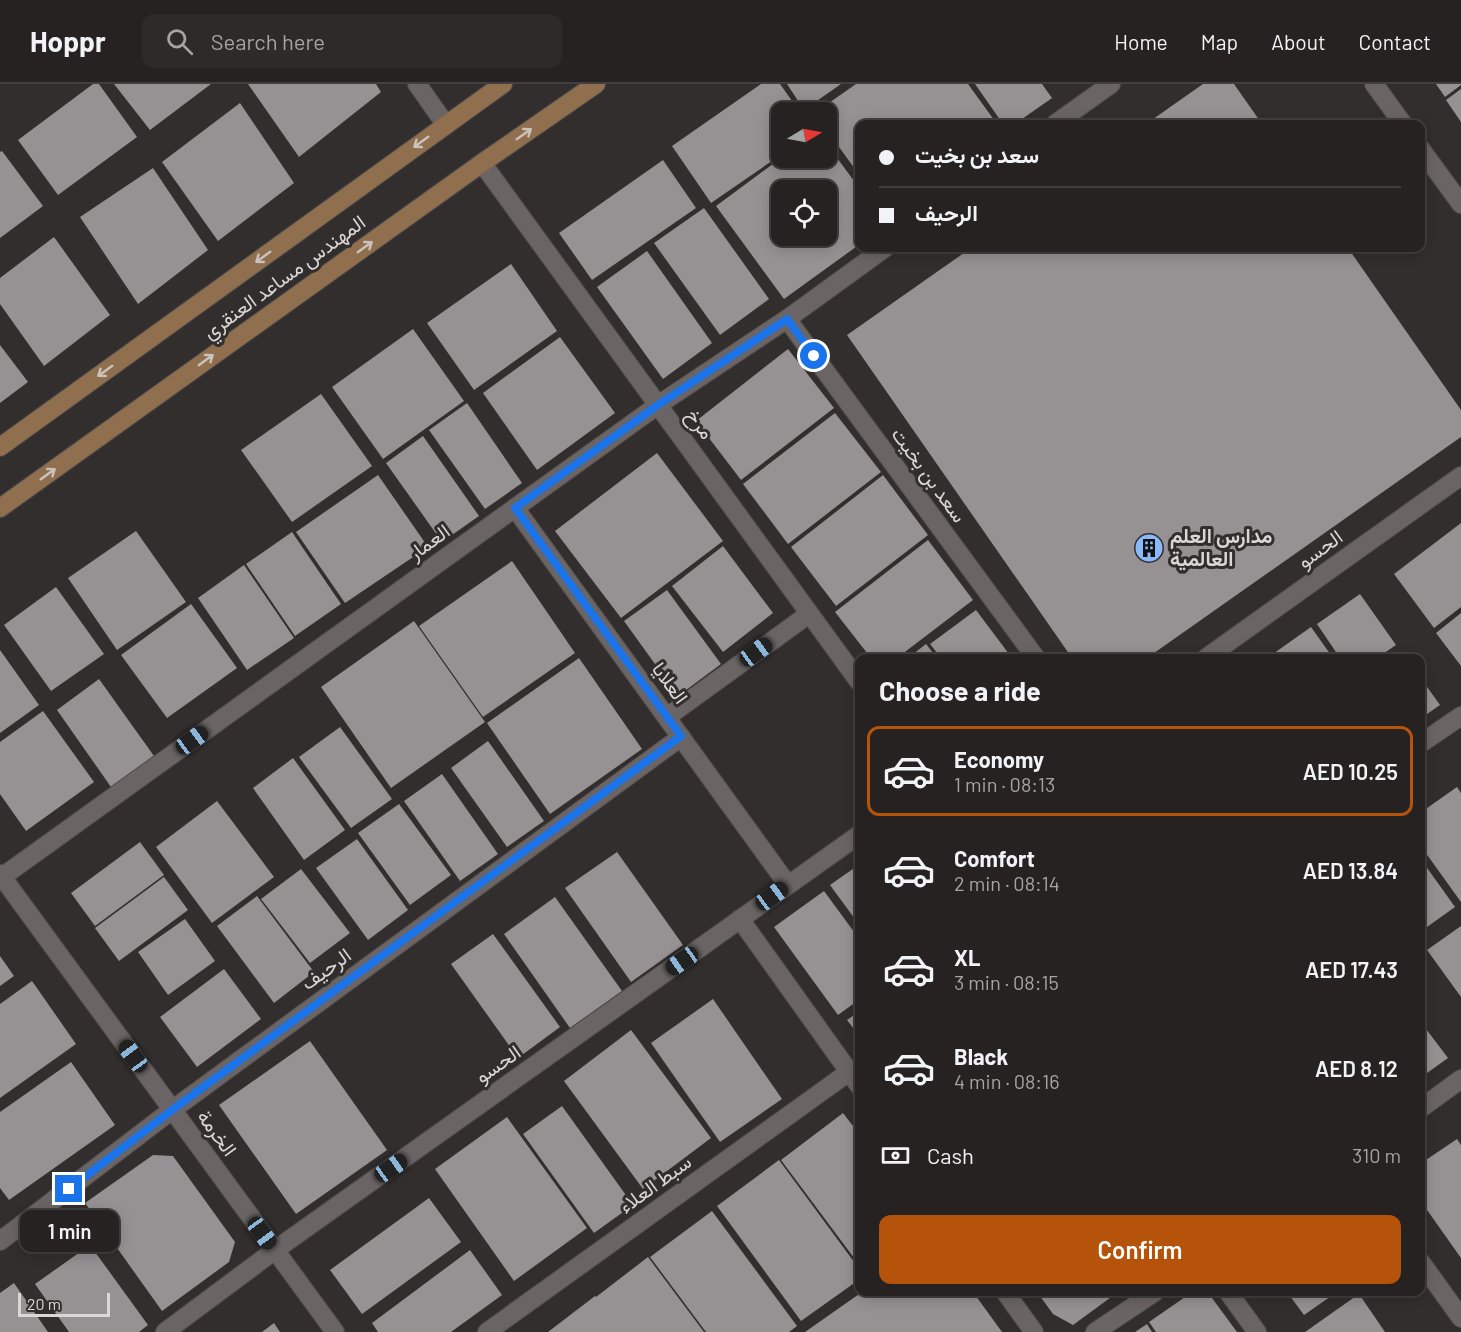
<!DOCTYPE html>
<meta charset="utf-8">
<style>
:root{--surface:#262222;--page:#2e2a2a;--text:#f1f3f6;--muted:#a4a4a5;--line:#423f40;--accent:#b45309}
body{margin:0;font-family:Barlow,Vazirmatn,sans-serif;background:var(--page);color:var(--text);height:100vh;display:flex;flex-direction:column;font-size:22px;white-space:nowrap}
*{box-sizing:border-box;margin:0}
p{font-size:20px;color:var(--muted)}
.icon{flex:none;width:33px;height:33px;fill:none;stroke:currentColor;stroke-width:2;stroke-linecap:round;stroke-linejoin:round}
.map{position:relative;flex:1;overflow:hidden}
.details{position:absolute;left:855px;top:570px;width:570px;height:642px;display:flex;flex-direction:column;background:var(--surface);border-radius:12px;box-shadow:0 3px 15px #0003,0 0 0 2px var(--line)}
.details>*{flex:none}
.banner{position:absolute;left:855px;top:36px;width:570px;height:132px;border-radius:12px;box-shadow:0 3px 15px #0003,0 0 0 2px var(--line);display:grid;align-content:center;height:132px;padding:0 24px;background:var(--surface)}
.needle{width:39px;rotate:80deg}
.fabs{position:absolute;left:771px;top:18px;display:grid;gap:12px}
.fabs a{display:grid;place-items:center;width:66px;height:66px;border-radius:12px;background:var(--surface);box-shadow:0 3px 15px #0003,0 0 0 2px var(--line);font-size:30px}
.scale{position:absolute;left:18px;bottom:15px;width:92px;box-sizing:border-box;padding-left:6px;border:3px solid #dad7d7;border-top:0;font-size:16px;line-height:21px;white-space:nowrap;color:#dad7d7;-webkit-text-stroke:4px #322e2d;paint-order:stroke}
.end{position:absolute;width:27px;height:27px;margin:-14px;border:8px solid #1a73e8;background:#fff;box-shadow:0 0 0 3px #fff}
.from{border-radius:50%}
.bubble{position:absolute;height:42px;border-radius:12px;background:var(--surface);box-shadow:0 3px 15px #0003,0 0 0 2px var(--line);font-size:20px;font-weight:600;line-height:42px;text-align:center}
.car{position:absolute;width:18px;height:36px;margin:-18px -9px;border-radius:8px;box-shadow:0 0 4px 2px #0007;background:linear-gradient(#222 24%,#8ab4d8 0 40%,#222 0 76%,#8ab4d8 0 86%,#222 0)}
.banner b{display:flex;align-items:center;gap:21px;height:57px;font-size:22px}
.banner b+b{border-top:2px solid var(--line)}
.banner i{width:15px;height:15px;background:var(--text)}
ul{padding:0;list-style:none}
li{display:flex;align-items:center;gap:18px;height:90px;margin:0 12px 9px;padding:0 12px;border:3px solid transparent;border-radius:12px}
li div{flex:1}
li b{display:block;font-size:22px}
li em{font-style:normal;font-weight:600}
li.selected{border-color:var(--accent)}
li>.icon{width:54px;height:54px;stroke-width:1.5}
h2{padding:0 24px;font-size:27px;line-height:72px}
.pay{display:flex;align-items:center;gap:15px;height:66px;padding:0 24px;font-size:22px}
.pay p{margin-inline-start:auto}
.action{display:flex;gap:12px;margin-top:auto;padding:12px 24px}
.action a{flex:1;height:69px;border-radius:12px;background:var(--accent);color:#fff;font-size:24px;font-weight:600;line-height:69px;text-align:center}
header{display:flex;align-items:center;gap:36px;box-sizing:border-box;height:84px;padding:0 30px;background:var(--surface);border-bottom:2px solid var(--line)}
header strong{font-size:28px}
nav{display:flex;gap:33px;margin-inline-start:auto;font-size:21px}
.search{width:420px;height:54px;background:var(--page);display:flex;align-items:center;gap:15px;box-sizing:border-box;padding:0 21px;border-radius:12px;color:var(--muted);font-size:22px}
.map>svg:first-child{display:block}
</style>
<header>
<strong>Hoppr</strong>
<div class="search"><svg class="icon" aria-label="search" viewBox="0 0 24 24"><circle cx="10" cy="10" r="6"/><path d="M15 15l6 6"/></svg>Search here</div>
<nav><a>Home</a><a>Map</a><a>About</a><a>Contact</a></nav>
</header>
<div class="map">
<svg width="1461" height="1248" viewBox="0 0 1461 1248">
<rect width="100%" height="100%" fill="#322e2d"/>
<!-- building -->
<g fill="#969192" fill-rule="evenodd">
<polygon points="93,0 99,0 137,53 58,111 18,56"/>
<polygon points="114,0 211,0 150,46"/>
<polygon points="248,0 376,0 381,8 299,73"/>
<polygon points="761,0 780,0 800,28 782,28 782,70 711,119 672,62"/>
<polygon points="787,0 841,0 804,26"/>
<polygon points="856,0 968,0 997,40 860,40 860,92 826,45 826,28 816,28"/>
<polygon points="975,0 1042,0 1052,14 1015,40 1003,40"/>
<polygon points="1203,0 1234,0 1262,40 1146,40"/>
<polygon points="1436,0 1461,0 1461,1 1445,13"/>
<polygon points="1461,5 1461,38 1446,16"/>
<polygon points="240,19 294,99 218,157 162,78"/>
<path d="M826,59L860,105V160L784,215L716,122L781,74H826ZM782,106H826V152H782Z"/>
<polygon points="2,67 43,122 0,154 0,68"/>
<polygon points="663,76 696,124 592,196 559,149"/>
<polygon points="153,84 208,166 138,220 80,133"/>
<polygon points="704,124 769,215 720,251 654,159"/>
<polygon points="54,153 110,231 44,282 0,220 0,194"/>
<polygon points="971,164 1348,164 1461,326 1461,353 1147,574 1072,574 847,251"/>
<polygon points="647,167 712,259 663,295 597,203"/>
<polygon points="511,180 557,247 474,306 427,239"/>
<polygon points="413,245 464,317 383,375 332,303"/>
<polygon points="560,253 615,329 537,386 483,309"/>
<polygon points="0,261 28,298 0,319"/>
<polygon points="788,265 834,324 741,396 696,337"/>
<polygon points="321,310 372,382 292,438 241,366"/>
<polygon points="467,319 522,399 485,425 429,346"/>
<polygon points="835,329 881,388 788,460 743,400"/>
<polygon points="423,352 479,432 442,458 386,379"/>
<polygon points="657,369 723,457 621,534 555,447"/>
<polygon points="378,391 428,463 345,519 296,448"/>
<polygon points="883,391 928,451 836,522 791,463"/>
<polygon points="1461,439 1461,523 1434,544 1394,490"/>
<polygon points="136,447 186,518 117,566 68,494"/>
<polygon points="292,448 341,520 295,552 246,480"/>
<polygon points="928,456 973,516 897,574 871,574 835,528"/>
<polygon points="723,462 773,529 723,568 672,502"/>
<polygon points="512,477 575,569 483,633 419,542"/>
<polygon points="244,481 294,554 247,586 198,514"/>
<polygon points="56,503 104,570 51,607 4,541"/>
<polygon points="667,506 721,580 678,612 624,537"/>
<polygon points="1360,510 1396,561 1377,574 1340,574 1317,540"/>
<polygon points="191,520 237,584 167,634 121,571"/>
<polygon points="976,526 1012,574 941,574 930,560"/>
<polygon points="1461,529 1461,582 1436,549"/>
<polygon points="414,537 485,638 391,704 321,603"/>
<polygon points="1311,543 1333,574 1267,574"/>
<polygon points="926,560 937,574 908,574"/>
<polygon points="0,566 39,621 0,649"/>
<polygon points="579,574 642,665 550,730 487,639"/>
<polygon points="1420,593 1440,621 1420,635"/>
<polygon points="99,595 154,672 111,703 57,626"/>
<polygon points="43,627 94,698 26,747 0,710 0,658"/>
<polygon points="340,643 392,715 351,744 299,673"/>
<polygon points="488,657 544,737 507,763 451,684"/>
<polygon points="293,674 345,746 304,776 253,704"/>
<polygon points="442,690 498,770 460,797 404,717"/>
<polygon points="1457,703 1461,709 1461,818 1420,761 1420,729"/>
<polygon points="217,717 274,793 212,839 156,763"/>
<polygon points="399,720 451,791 410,821 358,749"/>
<polygon points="357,755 408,826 368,856 316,784"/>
<polygon points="140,758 164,791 95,842 71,809"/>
<polygon points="617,768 683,861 631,898 565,804"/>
<polygon points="1420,774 1455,823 1420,848"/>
<polygon points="860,780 860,842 830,801"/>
<polygon points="301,785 350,849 310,879 261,815"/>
<polygon points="164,793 188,826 119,877 95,844"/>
<polygon points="824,807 860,856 860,915 838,931 774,843"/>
<polygon points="257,812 314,888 274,919 217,842"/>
<polygon points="555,813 622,907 570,944 504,850"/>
<polygon points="185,835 215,877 168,911 138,868"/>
<polygon points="1461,842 1461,913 1427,866"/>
<polygon points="493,850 560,943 518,974 451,880"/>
<polygon points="0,872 14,892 0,902"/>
<polygon points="224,885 261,935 197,983 160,933"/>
<polygon points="32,897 76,960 0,1014 0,920"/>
<polygon points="713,915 782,1015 720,1058 651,959"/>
<polygon points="860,927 860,953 847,936"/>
<polygon points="1420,937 1448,974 1420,994"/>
<polygon points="631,946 711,1054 643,1105 564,997"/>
<polygon points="310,957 387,1066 296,1130 219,1021"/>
<polygon points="71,978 115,1041 9,1116 0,1104 0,1028"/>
<polygon points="562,1022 633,1121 594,1149 523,1050"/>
<polygon points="843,1029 860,1051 860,1182 781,1076"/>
<polygon points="507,1033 587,1144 514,1197 435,1085"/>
<polygon points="1457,1055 1461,1061 1461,1174 1420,1116 1420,1080"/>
<polygon points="153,1071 173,1072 235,1158 229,1178 162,1227 85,1119"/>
<polygon points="779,1076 860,1186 860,1195 801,1237 717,1122"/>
<polygon points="429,1114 461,1158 362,1230 330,1186"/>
<polygon points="712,1127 797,1242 789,1248 706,1248 650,1173"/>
<polygon points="90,1161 148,1241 139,1248 69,1248 35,1200"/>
<polygon points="470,1166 502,1211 451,1248 378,1248 372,1239"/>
<polygon points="648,1173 704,1248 548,1248 595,1212 596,1213"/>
<polygon points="14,1199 48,1248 0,1248 0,1209"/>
<polygon points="862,1208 973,1208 1002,1248 805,1248"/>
<polygon points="1037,1208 1112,1208 1114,1211 1073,1241 1053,1230"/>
<polygon points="1287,1208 1337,1208 1304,1231"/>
<polygon points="1359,1210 1385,1248 1305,1248"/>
<polygon points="1188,1211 1212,1214 1237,1248 1156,1248 1149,1238"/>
<polygon points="274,1239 280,1248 262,1248"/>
<polygon points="1147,1240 1152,1248 1135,1248"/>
</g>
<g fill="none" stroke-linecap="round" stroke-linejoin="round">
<!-- street casing -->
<g stroke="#504c4b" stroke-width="20">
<g id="street">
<polyline points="417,0 446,41"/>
<polyline points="1374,0 1403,40"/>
<polyline points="1055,40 1111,0"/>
<polyline points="1420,64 1461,120"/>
<polyline points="482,79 860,599"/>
<polyline points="787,235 1036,574"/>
<polyline points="515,424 788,801"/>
<polyline points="1206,574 1461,392"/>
<polyline points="667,633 809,530"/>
<polyline points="1420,660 1461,632"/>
<polyline points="0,790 335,1248"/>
<polyline points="2,793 658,321 787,235 885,164"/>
<polyline points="740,835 860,1003"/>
<polyline points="1420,1025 1461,995"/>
<polyline points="0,1157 172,1026 681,653"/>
<polyline points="1420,1177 1461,1234"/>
<polyline points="1005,1208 1034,1248"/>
<polyline points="1228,1208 1257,1248"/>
<polyline points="165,1248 275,1166 860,750"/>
<polyline points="487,1248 849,988"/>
<polyline points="1095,1248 1155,1208"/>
</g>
</g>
<!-- secondary casing -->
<g stroke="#504c4b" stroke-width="20">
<g id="secondary">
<polyline points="0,363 503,0"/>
<polyline points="0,424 482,79 596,0"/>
</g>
</g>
<!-- street -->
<use href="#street" stroke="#6a6564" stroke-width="18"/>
<!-- secondary -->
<use href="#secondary" stroke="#906f4e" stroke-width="18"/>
</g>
<!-- one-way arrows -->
<defs><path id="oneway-shaft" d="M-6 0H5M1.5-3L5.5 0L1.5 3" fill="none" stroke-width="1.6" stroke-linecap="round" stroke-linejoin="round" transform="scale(1.5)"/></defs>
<g stroke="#cbc2bc">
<use href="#oneway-shaft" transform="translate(524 50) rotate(-35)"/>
<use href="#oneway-shaft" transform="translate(421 58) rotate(144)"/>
<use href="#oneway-shaft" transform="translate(365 163) rotate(-36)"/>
<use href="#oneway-shaft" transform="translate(263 173) rotate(144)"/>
<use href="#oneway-shaft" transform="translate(206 276) rotate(-36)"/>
<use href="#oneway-shaft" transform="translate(105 287) rotate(144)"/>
<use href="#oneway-shaft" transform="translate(48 390) rotate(-36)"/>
</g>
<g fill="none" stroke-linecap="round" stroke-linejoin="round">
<!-- route -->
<polyline stroke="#1a73e8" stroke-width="8" points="69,1105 172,1026 681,652 515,424 658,321 787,235 814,272"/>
</g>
<!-- icons -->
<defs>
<g id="building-disc" transform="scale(1.5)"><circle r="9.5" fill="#8abafc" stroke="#322e2d"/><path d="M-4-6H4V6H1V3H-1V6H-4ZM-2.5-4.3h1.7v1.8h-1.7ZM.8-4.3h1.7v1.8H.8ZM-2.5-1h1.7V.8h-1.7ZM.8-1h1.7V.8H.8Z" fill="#111"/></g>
</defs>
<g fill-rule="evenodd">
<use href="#building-disc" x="1149" y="464"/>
</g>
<g text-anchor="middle" stroke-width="6" stroke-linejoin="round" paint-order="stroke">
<!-- street labels -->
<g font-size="20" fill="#dad7d7" stroke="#322e2d">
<text transform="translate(284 193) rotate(-36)" y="7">المهندس مساعد العنقري</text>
<text transform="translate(700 340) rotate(54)" y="7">مرخ</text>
<text transform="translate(929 391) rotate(54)" y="7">سعد بن بخيت</text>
<text transform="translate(429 458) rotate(-36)" y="7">العمار</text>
<text transform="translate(1320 465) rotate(-36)" y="7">الحسو</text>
<text transform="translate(670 599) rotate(54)" y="7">العلايا</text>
<text transform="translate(326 885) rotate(-36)" y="7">الرحيف</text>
<text transform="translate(498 980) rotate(-35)" y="7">الحسو</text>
<text transform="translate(217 1049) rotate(54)" y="7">الخرمة</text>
<text transform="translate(655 1100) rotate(-36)" y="7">سبط العلاء</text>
</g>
<!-- poi labels -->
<g font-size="20" font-weight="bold" fill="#dad7d7" stroke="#322e2d" text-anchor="start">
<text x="1170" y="459">مدارس العلم<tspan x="1170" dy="23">العالمية</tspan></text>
</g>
</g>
</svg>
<div class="fabs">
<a><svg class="needle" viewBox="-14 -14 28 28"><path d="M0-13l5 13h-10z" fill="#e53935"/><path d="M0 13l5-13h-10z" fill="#a4a4a5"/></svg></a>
<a><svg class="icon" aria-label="locate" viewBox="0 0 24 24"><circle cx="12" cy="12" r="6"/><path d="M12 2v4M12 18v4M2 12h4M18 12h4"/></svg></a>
</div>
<div class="scale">20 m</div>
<i class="end from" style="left:814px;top:272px"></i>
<i class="end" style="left:69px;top:1105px"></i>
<div class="bubble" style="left:20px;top:1126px;width:99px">1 min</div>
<i class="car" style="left:756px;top:568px;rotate:54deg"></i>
<i class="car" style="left:192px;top:656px;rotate:54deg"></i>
<i class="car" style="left:772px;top:812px;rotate:54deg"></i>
<i class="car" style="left:682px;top:877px;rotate:235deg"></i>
<i class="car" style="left:133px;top:972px;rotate:324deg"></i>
<i class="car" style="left:391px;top:1084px;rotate:55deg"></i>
<i class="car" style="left:262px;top:1149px;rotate:144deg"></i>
<div class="banner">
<b><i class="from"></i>سعد بن بخيت</b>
<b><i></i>الرحيف</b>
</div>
<section class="details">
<h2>Choose a ride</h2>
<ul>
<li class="selected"><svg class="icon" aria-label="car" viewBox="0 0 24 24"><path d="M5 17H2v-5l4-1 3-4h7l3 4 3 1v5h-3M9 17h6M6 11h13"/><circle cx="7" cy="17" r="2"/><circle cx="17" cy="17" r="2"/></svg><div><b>Economy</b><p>1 min · 08:13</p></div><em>AED 10.25</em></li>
<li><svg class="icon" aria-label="car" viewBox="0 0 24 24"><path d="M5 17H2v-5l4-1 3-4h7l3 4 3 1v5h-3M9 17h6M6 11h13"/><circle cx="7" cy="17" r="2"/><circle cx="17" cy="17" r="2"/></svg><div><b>Comfort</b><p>2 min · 08:14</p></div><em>AED 13.84</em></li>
<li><svg class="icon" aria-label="car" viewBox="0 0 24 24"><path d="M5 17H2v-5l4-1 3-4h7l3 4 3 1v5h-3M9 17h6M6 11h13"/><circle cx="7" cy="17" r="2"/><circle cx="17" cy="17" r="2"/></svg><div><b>XL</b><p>3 min · 08:15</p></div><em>AED 17.43</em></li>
<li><svg class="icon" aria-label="car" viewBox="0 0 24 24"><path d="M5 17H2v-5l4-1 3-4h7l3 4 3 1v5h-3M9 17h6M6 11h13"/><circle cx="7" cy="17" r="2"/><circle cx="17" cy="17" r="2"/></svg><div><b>Black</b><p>4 min · 08:16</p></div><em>AED 8.12</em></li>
</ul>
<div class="pay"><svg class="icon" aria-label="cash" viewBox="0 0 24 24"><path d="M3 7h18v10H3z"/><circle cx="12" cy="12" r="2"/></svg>Cash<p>310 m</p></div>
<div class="action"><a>Confirm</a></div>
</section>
</div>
